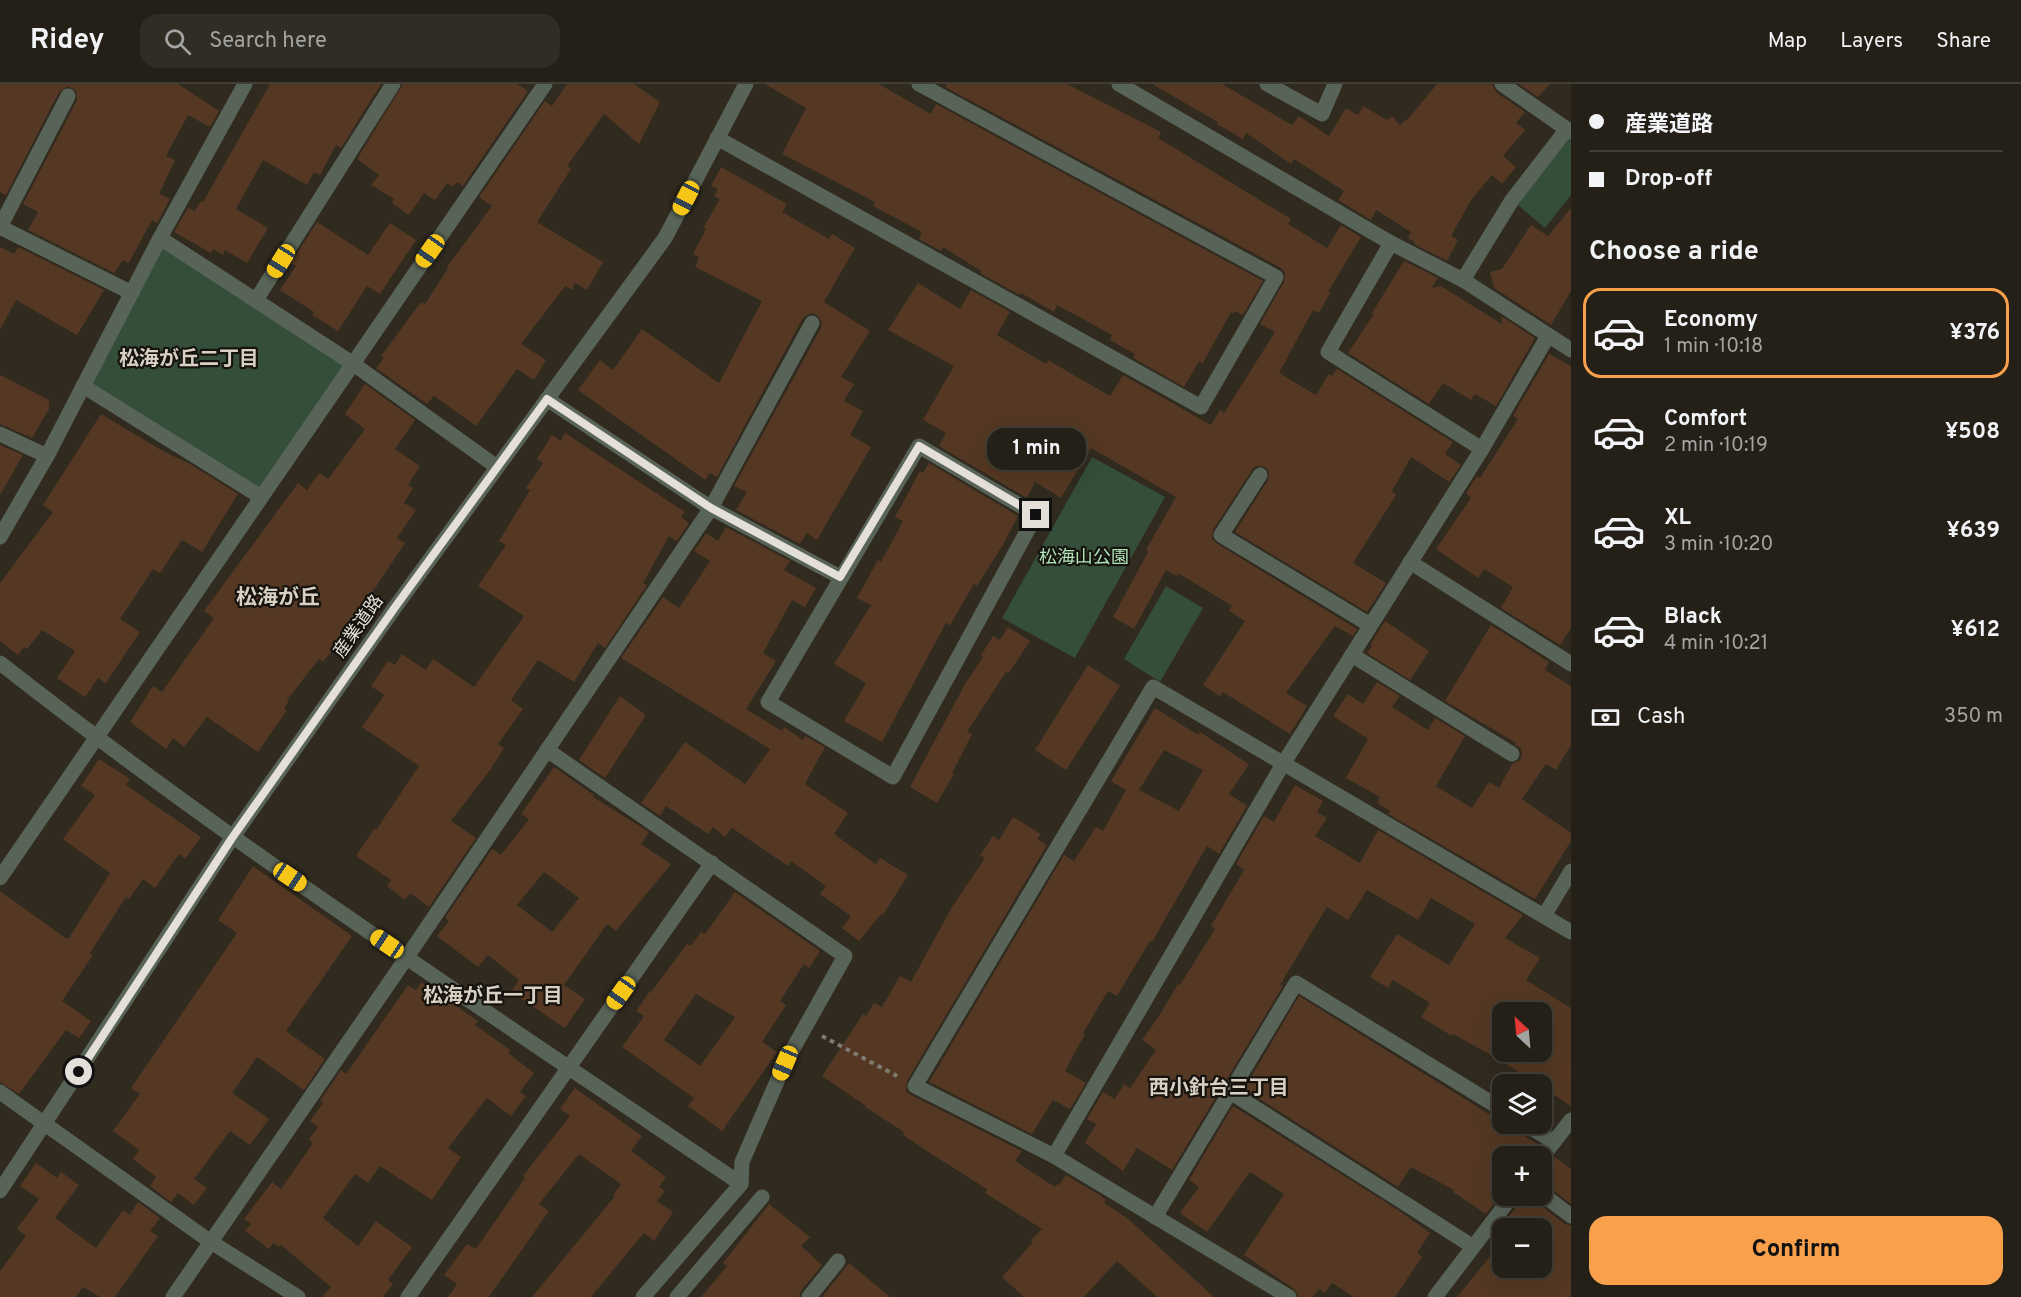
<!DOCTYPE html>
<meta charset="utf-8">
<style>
:root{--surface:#242017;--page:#302d24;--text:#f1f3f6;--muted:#a3a3a1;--line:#413e36;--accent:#f9a04c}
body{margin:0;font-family:Overpass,"Noto Sans JP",sans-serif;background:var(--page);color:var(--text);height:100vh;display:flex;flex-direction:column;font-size:22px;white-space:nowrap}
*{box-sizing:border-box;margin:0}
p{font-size:20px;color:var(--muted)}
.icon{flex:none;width:33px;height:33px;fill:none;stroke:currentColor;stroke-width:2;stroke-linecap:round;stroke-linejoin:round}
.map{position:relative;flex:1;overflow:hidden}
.sheet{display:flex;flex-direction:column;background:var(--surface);width:450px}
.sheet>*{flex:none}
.top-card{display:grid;align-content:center;height:132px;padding:0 18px;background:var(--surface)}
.needle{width:39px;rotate:334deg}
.tools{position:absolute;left:1492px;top:918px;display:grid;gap:12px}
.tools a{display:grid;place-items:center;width:60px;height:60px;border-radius:12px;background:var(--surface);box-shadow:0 6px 24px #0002,0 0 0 2px var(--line);font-size:30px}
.end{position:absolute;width:27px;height:27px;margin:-14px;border:8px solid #e4e0d9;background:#111;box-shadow:0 0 0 3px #111}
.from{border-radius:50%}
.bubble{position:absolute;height:42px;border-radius:18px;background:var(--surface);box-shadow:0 6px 24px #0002,0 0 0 2px var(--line);font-size:20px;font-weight:700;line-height:42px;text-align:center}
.car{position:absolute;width:18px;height:36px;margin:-18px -9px;border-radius:8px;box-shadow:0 0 4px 2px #0007;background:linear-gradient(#f5c518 24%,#345 0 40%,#f5c518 0 76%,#345 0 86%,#f5c518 0)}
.top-card b{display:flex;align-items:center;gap:21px;height:57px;font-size:22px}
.top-card b+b{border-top:2px solid var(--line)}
.top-card i{width:15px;height:15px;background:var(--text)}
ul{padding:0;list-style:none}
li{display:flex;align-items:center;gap:18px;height:90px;margin:0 12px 9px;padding:0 6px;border:3px solid transparent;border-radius:18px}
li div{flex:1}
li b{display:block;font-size:22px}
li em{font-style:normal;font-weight:700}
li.selected{border-color:var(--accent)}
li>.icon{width:54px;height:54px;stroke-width:1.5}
h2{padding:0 18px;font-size:27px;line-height:72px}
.pay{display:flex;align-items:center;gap:15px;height:66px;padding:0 18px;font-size:22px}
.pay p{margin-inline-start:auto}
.cta{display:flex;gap:12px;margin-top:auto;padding:12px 18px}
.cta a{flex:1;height:69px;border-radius:18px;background:var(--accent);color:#111;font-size:24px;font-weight:700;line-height:69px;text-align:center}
header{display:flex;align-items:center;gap:36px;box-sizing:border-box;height:84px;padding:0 30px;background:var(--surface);border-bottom:2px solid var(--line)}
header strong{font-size:28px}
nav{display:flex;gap:33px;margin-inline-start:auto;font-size:21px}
.search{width:420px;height:54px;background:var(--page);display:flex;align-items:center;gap:15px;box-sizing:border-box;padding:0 21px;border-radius:18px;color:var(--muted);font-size:22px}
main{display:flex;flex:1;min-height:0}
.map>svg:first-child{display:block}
</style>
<header>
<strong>Ridey</strong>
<div class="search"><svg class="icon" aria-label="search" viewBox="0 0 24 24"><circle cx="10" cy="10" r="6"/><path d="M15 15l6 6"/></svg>Search here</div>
<nav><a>Map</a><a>Layers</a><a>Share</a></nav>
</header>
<main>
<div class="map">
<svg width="1571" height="1213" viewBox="0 0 1571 1213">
<rect width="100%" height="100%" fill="#302a1f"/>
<!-- green -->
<g fill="#344e39">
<polygon points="1571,48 1571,111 1545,144 1512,116"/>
<polygon points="160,154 352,279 261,413 83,302"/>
<polygon points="1092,373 1165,413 1075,574 1002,534"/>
<polygon points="1166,502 1203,524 1160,598 1124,575"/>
</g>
<!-- building -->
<g fill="#543823" fill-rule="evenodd">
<polygon points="0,0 178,0 219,27 210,43 188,31 166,72 175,76 159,110 170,115 157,139 152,136 129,179 123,176 114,189 28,146 38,128 23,120 77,16 76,7 68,2 59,8 6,111 0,108"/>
<polygon points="270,0 381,0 341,64 336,61 320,91 314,88 307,101 263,76 236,125 268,144 247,179 225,166 223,171 213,165 211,169 174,148 188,124 195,127 201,117 203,118"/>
<polygon points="403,0 517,0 528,7 463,102 457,98 453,103 447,99 435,116 424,109 409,131 392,119 394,115 371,101 379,91 357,75"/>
<polygon points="567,0 634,0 660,18 639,60 604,30 567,82 571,85 537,138 603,178 587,206 575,199 572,206 565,202 521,260 546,276 534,296 517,285 476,342 434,312 427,320 376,284 384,274 381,272 421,218 425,220 448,184 447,183 492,122 479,113 545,17 552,22"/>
<polygon points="765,0 879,0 931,30 936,20 1263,197 1243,231 1235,227 1233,230 1231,228 1203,279 1199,277 1184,303 1133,274 1135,270 1110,256 1112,251 1057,221 1054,228 1021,209 1020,211 980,189 981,187 943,163 941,167 919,155 922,148 873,122 875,118 782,70 806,24"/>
<polygon points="947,0 1067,0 1161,48 1158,54 1291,135 1288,140 1327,164 1341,141 1361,153 1328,208 1330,209 1319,229 1313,226 1279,289 1316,311 1329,290 1332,292 1337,285 1453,358 1445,370 1461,381 1449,398 1411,373 1392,407 1396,411 1353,479 1386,499 1367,528 1235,448 1268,396 1269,387 1265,383 1256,382 1252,386 1213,446 1212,455 1216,459 1357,545 1353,552 1335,542 1286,609 1307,622 1290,650 1223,608 1220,612 1203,601 1245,537 1229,527 1232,522 1178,489 1177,492 1166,486 1134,545 1113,533 1148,468 1146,466 1176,413 1091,364 1061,414 1035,398 1027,414 939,362 946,349 923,336 954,282 888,246 918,199 960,225 971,206 1010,228 997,251 1046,280 1048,276 1110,312 1123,291 1211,341 1220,326 1224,329 1275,248 1260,240 1284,198 1285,189 1281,184 945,3"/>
<polygon points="1152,0 1222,0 1292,41 1299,32 1329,52 1346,24 1358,31 1363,22 1387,36 1392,32 1400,41 1406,35 1407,36 1437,0 1492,0 1496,8 1525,28 1516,39 1525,46 1503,72 1516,83 1502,100 1492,91 1471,116 1451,152 1458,156 1447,177 1414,160 1415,158 1408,154 1411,148 1376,126 1371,136 1338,116 1344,107 1294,75 1291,80 1246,49 1243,55 1217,40 1218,38"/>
<polygon points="1519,0 1550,0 1538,13"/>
<polygon points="721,83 787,120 782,128 829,155 832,150 855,164 824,218 870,247 841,293 854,300 844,317 863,327 850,351 871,363 817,456 807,449 800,460 736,426 747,408 734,402 821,244 822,238 817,231 811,229 803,234 717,393 710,389 705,396 578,306 600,276 613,286 642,245 719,299 762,217 695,183 699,173 693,170 706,145 703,144 720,115 714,112 718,105 711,102"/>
<polygon points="1571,124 1571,207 1551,241 1494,204 1490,188 1502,185 1531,141 1548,152"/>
<polygon points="317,138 368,171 390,139 416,156 380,210 367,202 338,247 312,231 314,228 280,206 296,182 291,179"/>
<polygon points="0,163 14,170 18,163 104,206 77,251 16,216 0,246"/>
<polygon points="1404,177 1438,194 1432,204 1441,202 1502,240 1501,232 1535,254 1496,322 1475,310 1471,316 1443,299 1429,320 1348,269 1374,230 1372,229"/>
<polygon points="1549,270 1571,282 1571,544 1560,561 1501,524 1513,503 1484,485 1478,494 1436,465 1471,414 1466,409 1477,392 1480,394 1518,335 1513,332"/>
<polygon points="0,291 49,316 49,325 32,354 0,340"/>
<polygon points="365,300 415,336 395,365 420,382 408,401 413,404 404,419 416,426 397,454 405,459 365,519 368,521 358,535 366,540 349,563 340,557 323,578 319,575 287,616 289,617 284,624 287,626 258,668 207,633 184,663 173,654 166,665 130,638 153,602 162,608 214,534 204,527 298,399 307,406 319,389 328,395 365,345 345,330"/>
<polygon points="101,330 163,367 190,380 238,410 202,468 182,456 160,489 153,485 120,535 140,548 106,599 98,594 85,613 57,594 75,567 42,546 27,565 24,563 18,571 0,557 0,499 53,428 43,421"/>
<polygon points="565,349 685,428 681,433 689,439 677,457 669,452 643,499 647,501 605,564 598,559 574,598 538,576 511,616 523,625 498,660 504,664 490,686 451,737 476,754 429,823 410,809 405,816 387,802 391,796 356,772 374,745 376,746 419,682 362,643 384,611 371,602 388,577 395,581 402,570 426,586 433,575 474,603 524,532 478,502 506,461 499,457 530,406 526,404 543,379 537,375 552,351 561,357"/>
<polygon points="0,361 23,371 0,411"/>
<polygon points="929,379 1018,432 1004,459 977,502 974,500 950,541 946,539 882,658 844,637 866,599 834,580 871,521 857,514 878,476 881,478 903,437 895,433 920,387 923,389"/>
<polygon points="726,443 790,477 784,486 816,504 805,523 792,516 763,569 776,577 746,625 782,647 784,643 803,656 805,652 825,663 805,700 848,729 834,750 876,780 880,774 908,791 883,831 881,830 859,857 842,844 851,832 820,810 826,802 791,777 788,782 732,744 725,753 713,743 708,750 666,722 660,732 641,719 685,658 745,700 770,665 621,574 663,513 679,524 710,477 694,467 706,449 718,457"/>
<polygon points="1385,537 1429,567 1410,596 1367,569 1372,562 1370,561"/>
<polygon points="1491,541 1549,578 1545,586 1571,602 1571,661 1556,686 1546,680 1522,715 1571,749 1571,757 1535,815 1388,730 1390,727 1377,719 1380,713 1346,694 1368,655 1333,632 1348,610 1363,620 1377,598 1400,612 1392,623 1428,646 1435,634 1465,652 1436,702 1472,724 1489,698 1499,704 1512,680 1520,676 1522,671 1521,664 1515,661 1516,659 1445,617"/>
<polygon points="1008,543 1030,557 1009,589 1006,588 967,648 972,650 952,689 954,690 937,719 910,703 965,600 983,573 981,571 993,552 1000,556"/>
<polygon points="1088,581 1120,602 1066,686 1035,666"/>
<polygon points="620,612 646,631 605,694 579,676"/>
<path d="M1155,624L1198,651L1200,648L1249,680L1229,710L1247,722L1219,770L1207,762L1152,858L1150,857L1117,912L1108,907L1083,949L1085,950L1065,987L1086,999L1070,1025L1053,1016L1032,1050L929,998L1064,771L1074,777L1096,743L1103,747L1126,706L1111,697ZM1164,666L1203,686L1179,727L1139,706Z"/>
<polygon points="99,675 130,695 126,701 201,753 185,775 179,770 155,804 143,795 129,815 126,813 90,869 93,871 62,917 91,937 79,954 66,946 19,1010 0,998 0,807 67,855 69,854 110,789 63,755 95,711 81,702"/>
<path d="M554,683L594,711L593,713L649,748L641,760L671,780L616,847L607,840L564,901L585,915L565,944L511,908L519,896L488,871L478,883L437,852L449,837L445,834L492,765L501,771L529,735L521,730ZM544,788L579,814L552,848L517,821Z"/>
<path d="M1295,701L1323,717L1317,728L1327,734L1315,752L1360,779L1378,746L1523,831L1505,854L1540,874L1526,896L1571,924V1022L1542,1003V1000H1538L1498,975L1453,950L1452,952L1421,933L1430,919L1393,896L1388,904L1370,893L1397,850L1449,881L1475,840L1431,814L1418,836L1367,806L1348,836L1327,823L1280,901L1283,902L1172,1086L1137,1064L1123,1087L1085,1059L1096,1040L1087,1035L1103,1008L1115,1015L1124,1000L1130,1004L1156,966L1142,956L1159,932L1178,900L1180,901L1215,845L1211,842L1244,786L1236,780L1264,732L1274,738ZM1503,928H1542V968H1503Z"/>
<polygon points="1013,733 1041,750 1037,755 1047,761 907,997 906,1007 911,1011 1022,1067 1015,1077 1055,1103 1057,1100 1059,1101 1066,1091 1101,1112 1106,1116 1104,1119 1127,1134 1214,1213 1157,1213 1117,1177 1084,1213 1024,1213 1002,1193 1033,1158 1031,1156 1042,1145 985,1109 987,1105 933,1071 903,1051 904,1048 865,1023 866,1022 822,992 863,930 866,932 874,919 882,923 900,892 911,898 952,823 985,774 980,771 993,752 999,756"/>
<polygon points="253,782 352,852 286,947 325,975 304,1006 257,973 232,1009 269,1035 250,1061 230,1047 194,1095 207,1104 194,1121 178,1109 171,1118 150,1102 156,1093 133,1075 139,1066 113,1047 140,1010 131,1004 237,849 218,836"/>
<path d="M735,808L820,867L809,884L804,880L780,917L786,921L762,958L777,968L722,1047L688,1022L694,1014L622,963L644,932L636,927L650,907L651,908L687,860L691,862L701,848L705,850ZM696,910L735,933L700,982L664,956Z"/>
<polygon points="421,898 478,937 475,941 510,966 508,969 534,989 520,1008 526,1012 511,1032 487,1014 448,1064 461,1073 432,1116 380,1082 368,1099 355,1090 323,1134 358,1162 376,1137 412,1163 388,1196 393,1200 383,1213 322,1213 331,1203 281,1161 279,1163 273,1159 269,1165 245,1147 251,1140 244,1135 272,1098 281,1105 313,1059 309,1055 318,1043 310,1037 323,1019 320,1017 341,986 346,990 408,901 416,906"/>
<polygon points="1299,912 1539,1061 1532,1072 1503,1072 1503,1108 1486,1130 1453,1108 1454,1106 1411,1083 1398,1103 1244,1005"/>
<polygon points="575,1004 642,1052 631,1067 666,1093 659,1103 665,1107 657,1117 673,1128 654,1157 644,1149 591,1213 532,1213 615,1112 613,1111 621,1100 579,1070 539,1120 549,1127 489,1213 448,1213 457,1200 444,1191 467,1160 476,1165 525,1094 523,1092 570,1032 560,1025"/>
<polygon points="1233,1022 1398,1126 1430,1149 1417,1169 1422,1173 1395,1213 1354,1213 1332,1199 1325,1209 1319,1205 1313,1213 1299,1213 1294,1205 1244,1171 1284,1110 1250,1088 1207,1148 1180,1129 1199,1103 1189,1096"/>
<polygon points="1555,1073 1571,1085 1571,1120 1548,1102 1542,1100 1542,1083 1549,1079"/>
<polygon points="36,1079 57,1094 61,1088 79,1101 55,1134 96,1164 123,1126 130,1131 138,1118 160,1134 150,1147 158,1152 115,1213 100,1213 83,1203 76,1213 0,1213 0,1187 26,1152 17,1145 39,1115 20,1102"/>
<polygon points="1522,1112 1533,1112 1536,1118 1565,1140 1571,1142 1571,1213 1457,1213 1495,1166 1493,1164 1503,1153 1503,1184 1542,1184 1542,1144 1509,1144 1503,1140 1520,1118"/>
<polygon points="769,1120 810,1153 801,1162 822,1181 801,1207 799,1213 701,1213 727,1182 723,1179"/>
<polygon points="849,1179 890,1213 822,1213"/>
</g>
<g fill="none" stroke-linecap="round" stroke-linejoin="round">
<!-- path -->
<polyline stroke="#807b71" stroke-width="4" stroke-dasharray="4.5 4.5" stroke-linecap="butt" points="822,952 897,992"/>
<!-- minor -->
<g stroke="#596459" stroke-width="15">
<polyline points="1119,0 1391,159 1463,196 1571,266"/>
<polyline points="1267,0 1322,30 1335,0"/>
<polyline points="1502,0 1571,48"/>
<polyline points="717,54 1201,323 1276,193 919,0"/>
<polyline points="0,143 68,12"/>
<polyline points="0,143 132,209"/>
<polyline points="160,154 352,279 497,383"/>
<polyline points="1391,159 1328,268 1482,365"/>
<polyline points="1463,196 1512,116 1567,45"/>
<polyline points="256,216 393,0"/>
<polyline points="83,302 261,413"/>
<polyline points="547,315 711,424 840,493"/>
<polyline points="0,350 47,372"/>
<polygon points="919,362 1036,431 893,693 768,618"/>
<polyline points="1260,391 1221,451 1370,541"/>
<polyline points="0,453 47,372 160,154 245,0"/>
<polyline points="1410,478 1571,580"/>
<polyline points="1352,571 1512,670"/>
<path d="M0,579C238,766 491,930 741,1100"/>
<polyline points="547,666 845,872 785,979 742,1078 741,1100 643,1213"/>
<polyline points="0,794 545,0"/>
<polyline points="1544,832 1571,787"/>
<polyline points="0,1008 211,1158 298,1213"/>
<polyline points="1230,1008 1472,1162"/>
<polyline points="1525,1040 1554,1058"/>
<polyline points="1054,1072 1283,680 1482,365 1548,252"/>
<polyline points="1542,1073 1571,1036"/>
<polyline points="1542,1110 1571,1132"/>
<polyline points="1155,1133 1296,899 1503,1026"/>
<polyline points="173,1213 407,873 711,424 812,239"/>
<polyline points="408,1213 712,779"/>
<polyline points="677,1213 762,1113"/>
<polyline points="809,1213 838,1177"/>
<polyline points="1289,1213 1054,1072 915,1002 1153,603 1571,848"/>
<polyline points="1435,1213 1512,1112"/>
</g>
<!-- tertiary -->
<polyline stroke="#596459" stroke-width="15" points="0,1107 232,754 398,519 665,154 746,0"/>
</g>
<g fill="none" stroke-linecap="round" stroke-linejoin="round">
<!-- route -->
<polyline stroke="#e4e0d9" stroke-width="8" points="79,988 232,754 398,519 547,315 711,424 840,493 919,362 1036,431"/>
</g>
<g text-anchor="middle" stroke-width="4.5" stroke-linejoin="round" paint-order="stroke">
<!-- park labels -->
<g font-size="18" fill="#aee3b7" stroke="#16130e">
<text x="1084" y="479">松海山公園</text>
</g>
<!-- street labels -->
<g font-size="18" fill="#e4e0d9" stroke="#16130e">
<text transform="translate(358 542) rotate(-55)" y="6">産業道路</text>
</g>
<!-- neighbourhood labels -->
<g font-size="20" font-weight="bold" fill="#d8d0c2" stroke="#16130e">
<text x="189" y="281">松海が丘二丁目</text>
<text x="493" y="918">松海が丘一丁目</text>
<text x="1219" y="1010">西小針台三丁目</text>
</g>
<!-- quarter labels -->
<g font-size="21" font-weight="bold" fill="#d8d0c2" stroke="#16130e">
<text x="278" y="520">松海が丘</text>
</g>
</g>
</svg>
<div class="tools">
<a><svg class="needle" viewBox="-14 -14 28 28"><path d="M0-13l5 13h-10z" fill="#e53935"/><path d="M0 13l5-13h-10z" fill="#a3a3a1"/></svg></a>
<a><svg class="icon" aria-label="layers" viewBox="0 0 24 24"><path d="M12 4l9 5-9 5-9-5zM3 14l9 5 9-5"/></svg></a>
<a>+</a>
<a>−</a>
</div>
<i class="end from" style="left:79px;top:988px"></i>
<i class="end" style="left:1036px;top:431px"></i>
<div class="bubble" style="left:987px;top:344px;width:99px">1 min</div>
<i class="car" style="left:686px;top:114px;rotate:207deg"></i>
<i class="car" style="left:430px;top:167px;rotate:215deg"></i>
<i class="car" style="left:281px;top:177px;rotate:212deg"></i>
<i class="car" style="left:290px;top:793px;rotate:124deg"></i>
<i class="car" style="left:387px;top:860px;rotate:304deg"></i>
<i class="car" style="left:621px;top:909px;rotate:215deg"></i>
<i class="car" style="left:785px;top:979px;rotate:203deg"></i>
</div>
<section class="sheet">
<div class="top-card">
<b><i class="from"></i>産業道路</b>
<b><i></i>Drop-off</b>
</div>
<h2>Choose a ride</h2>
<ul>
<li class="selected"><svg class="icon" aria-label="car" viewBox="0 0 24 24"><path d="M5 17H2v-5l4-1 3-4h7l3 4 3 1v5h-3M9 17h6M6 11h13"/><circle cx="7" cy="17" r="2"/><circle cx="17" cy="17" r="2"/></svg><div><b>Economy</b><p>1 min · 10:18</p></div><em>¥376</em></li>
<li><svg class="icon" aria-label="car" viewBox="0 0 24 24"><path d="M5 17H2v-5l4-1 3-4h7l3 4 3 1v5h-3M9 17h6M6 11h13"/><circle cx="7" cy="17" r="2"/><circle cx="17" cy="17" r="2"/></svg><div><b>Comfort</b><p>2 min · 10:19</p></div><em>¥508</em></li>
<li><svg class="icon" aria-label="car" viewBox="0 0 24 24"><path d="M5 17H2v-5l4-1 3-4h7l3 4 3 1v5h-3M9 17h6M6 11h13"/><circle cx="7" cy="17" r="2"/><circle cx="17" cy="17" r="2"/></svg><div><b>XL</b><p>3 min · 10:20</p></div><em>¥639</em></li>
<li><svg class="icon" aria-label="car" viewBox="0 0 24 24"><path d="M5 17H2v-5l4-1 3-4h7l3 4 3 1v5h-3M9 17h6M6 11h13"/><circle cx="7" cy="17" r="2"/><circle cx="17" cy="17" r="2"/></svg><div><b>Black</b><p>4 min · 10:21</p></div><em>¥612</em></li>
</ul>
<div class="pay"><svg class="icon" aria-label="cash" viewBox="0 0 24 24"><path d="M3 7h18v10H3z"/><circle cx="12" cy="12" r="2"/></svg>Cash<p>350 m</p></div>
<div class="cta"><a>Confirm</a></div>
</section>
</main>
